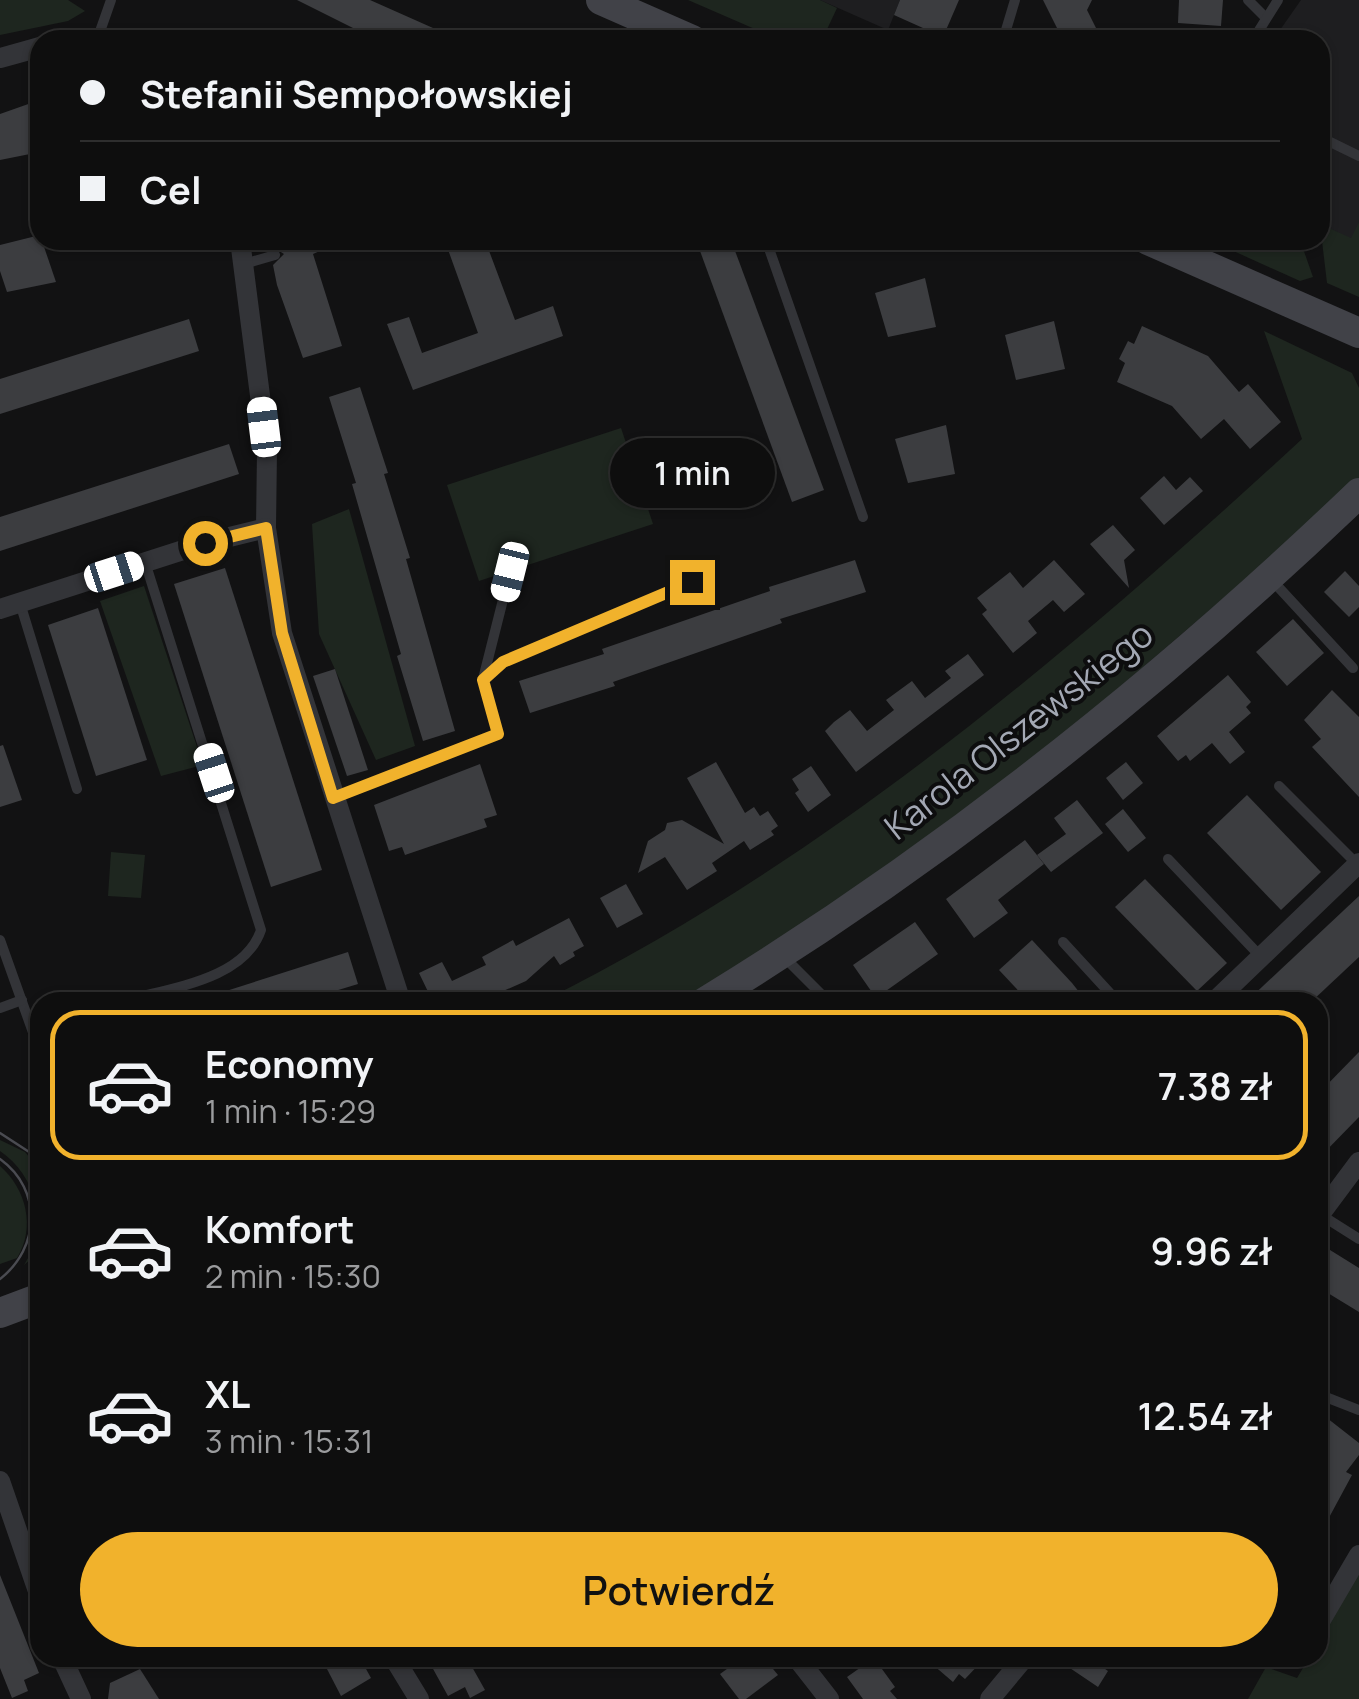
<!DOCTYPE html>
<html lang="pl">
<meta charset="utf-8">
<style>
:root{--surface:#0e0e0e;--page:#171717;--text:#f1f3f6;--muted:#9b9c9e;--line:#2e2e2e;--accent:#f1b22c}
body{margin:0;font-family:Manrope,sans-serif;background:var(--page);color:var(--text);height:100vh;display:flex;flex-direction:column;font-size:38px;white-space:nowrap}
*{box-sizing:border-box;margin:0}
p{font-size:32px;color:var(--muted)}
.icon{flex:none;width:55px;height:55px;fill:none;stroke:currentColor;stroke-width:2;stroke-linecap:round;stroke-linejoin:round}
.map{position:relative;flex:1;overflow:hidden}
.side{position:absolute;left:30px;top:992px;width:1298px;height:675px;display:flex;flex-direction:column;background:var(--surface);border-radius:30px;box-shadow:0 2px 8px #0004,0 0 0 2px var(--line)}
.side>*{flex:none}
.guide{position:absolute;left:30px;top:30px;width:1300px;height:220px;border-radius:30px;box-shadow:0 2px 8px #0004,0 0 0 2px var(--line);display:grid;align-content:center;height:220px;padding:0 50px;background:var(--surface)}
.end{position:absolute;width:45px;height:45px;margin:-22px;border:12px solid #f1b22c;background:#111;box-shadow:0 0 0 5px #111}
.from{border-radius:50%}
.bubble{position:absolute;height:70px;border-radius:35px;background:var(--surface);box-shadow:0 2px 8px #0004,0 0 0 2px var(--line);font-size:32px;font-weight:600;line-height:70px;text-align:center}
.car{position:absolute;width:30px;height:60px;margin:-30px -15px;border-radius:12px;box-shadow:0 0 8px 2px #0007;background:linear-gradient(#fff 24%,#345 0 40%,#fff 0 76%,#345 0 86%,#fff 0)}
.guide b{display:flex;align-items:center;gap:35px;height:95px;font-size:38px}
.guide b+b{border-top:2px solid var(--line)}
.guide i{width:25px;height:25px;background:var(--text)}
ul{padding:18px 0 0;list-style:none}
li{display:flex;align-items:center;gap:30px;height:150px;margin:0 20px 15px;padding:0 30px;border:5px solid transparent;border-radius:30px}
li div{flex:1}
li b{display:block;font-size:38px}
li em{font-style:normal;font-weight:600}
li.on{border-color:var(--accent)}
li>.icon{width:90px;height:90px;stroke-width:1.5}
.action{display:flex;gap:20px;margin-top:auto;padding:20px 50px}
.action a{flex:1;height:115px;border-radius:60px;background:var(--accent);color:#111;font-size:40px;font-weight:600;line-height:115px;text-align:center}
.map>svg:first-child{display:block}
</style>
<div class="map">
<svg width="1359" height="1699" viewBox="0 0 1359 1699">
<rect width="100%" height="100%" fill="#121213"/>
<!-- built -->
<g fill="#1e1e20">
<polygon points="820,0 900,0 888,30"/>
<polygon points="1301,0 1359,0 1359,245 1320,227 1320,40 1273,40"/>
</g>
<!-- green -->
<g fill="#1e261f">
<polygon points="0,0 68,0 85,11 68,21 0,35"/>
<polygon points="688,0 820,0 837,8 822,40 780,40"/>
<polygon points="1359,222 1359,297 1327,283 1320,224 1351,238"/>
<polygon points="1209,240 1300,240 1313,277 1300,281"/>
<path d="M1264,331L1352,373L1359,388V479L1336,502L1009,782L722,980L685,1002H541C824,862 1071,652 1302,439Z"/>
<polygon points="621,428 653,524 479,581 447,485"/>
<polygon points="349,509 415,746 376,760 319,634 312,524"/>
<polygon points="144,586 203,765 161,776 100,601"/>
<polygon points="111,852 145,855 141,898 108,896"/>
<path d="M0,1140L25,1152L40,1170V1251L24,1265C49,1227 37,1176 0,1151Z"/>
<path d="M0,1166C26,1189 36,1227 17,1258L0,1264Z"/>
<polygon points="1359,1565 1359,1699 1248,1699 1266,1667 1297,1678 1309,1658 1318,1658 1318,1643"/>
</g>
<!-- building -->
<g fill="#3c3d40">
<polygon points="297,0 370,0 460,40 377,40"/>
<polygon points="900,0 959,0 943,37 894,15"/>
<polygon points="1043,0 1092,0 1087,10 1102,40 1063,40"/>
<polygon points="1179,0 1223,0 1221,26 1178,23"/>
<polygon points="34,102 40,120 35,122 40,152 0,160 0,114"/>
<polygon points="40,235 56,282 7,292 0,271 0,245"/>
<polygon points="273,240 306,240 306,247 314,252 326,248 331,240 345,240 313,254 342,346 303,358 277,285 273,265 284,254 273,247"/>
<polygon points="456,240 485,240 515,320 553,306 563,336 413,390 387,324 409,317 422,353 478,333 446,244"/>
<polygon points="696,240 731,240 824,490 792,502"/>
<polygon points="925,278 936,327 888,337 875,293"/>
<polygon points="189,319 199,351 0,414 0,379"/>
<polygon points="1054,321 1065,369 1016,380 1005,335"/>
<polygon points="1142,326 1208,356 1239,392 1248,384 1281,422 1250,449 1224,419 1201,439 1172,406 1117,382 1125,363 1119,359 1128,341 1134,344"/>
<polygon points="360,387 388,473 384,474 410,558 406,559 455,731 423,741 397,656 401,654 352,484 356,483 329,397"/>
<polygon points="946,425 955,474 908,483 895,439"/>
<polygon points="229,444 239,474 0,551 0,517"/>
<polygon points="1164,476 1176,490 1190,477 1203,491 1164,525 1140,498"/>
<polygon points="1113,525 1135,550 1124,560 1129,588 1090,544"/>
<polygon points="855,560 866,592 780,619 782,623 613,682 615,686 530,713 519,681 604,654 602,649 770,591 769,587"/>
<polygon points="1054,560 1085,594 1064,612 1053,600 1028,621 1037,633 1013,653 982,614 987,610 977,598 1010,572 1023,588"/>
<polygon points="225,568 322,870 271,887 174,584"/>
<polygon points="1345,571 1359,586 1359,607 1349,617 1324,592"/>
<polygon points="98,608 147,760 96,776 48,625"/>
<polygon points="1293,619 1324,653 1287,686 1256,652"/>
<polygon points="968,654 984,675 856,772 825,731 834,722 850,710 867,731 894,710 886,700 912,681 925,698 951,678 945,671"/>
<polygon points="335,669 368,770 347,776 313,676"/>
<polygon points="1228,675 1251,702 1246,707 1251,713 1229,732 1245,752 1230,764 1212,743 1190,761 1186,755 1178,761 1157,736"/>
<polygon points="1332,690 1359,717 1359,797 1312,747 1321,739 1304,720"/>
<polygon points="3,745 22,800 0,807 0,746"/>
<polygon points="716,762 745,813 754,807 760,816 768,811 778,826 771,831 774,835 750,850 744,841 712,863 717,871 687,890 665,857 638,873 648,841 665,830 667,823 682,820 724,844 687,778"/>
<polygon points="1126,762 1143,783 1123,800 1106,778"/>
<polygon points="480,764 497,815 484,819 487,827 405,855 402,847 389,851 374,805"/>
<polygon points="811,766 831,795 808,812 795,793 799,790 792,779"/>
<polygon points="1247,795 1321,872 1281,910 1207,833"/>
<polygon points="1077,800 1103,833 1051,872 1037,855 1066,834 1054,818"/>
<polygon points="1123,809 1146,838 1128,852 1105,824"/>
<polygon points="1025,840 1044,864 998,900 1008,913 974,938 946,899"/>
<polygon points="1145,879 1227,963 1197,991 1115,907"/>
<polygon points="626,884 643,914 617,928 600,898"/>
<polygon points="1359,896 1359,957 1311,1002 1246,1002"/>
<polygon points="569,918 584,946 573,952 575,956 560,965 554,956 526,981 478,1002 433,1002 419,973 442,962 452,981 486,965 482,957 513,940 516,946"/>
<polygon points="915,922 938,954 876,998 853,965"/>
<polygon points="1032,940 1072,983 1087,1002 1029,1002 999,970"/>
<polygon points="348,952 358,984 299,1002 202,1002 201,999"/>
<polygon points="1359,1052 1359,1117 1318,1159 1318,1094"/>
<polygon points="1330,1250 1359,1268 1359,1312 1318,1287 1318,1252 1326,1257"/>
<polygon points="1318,1411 1359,1443 1359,1455 1346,1472 1352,1475 1318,1538"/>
<polygon points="0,1575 39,1673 24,1680 28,1691 12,1698 0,1668"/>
<polygon points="346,1658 360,1658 371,1678 341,1696 327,1669"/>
<polygon points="427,1658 467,1658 485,1690 470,1698 465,1687 448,1696"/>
<polygon points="742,1658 764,1658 778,1675 746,1699 739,1699 720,1674"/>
<polygon points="874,1658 895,1687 890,1691 897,1699 863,1699 847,1677"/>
<polygon points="925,1658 985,1658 965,1679 959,1674 953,1682"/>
<polygon points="1055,1658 1102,1658 1098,1664 1108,1671 1098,1687"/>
<polygon points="140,1669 159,1699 108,1699 110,1683"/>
</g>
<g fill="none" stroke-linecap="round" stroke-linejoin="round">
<!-- lane -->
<g stroke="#333438" stroke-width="10">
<polyline points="1248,0 1265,17"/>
<polyline points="97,40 111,0"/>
<polyline points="1003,40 1015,0"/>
<polyline points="1253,40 1278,0"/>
<polyline points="1320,137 1359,156"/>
<polyline points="766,240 863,517"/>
<polyline points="314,243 322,240"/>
<polyline points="244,264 275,255"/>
<polyline points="1270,578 1353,668"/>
<polyline points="20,603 77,789"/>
<polyline points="483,679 510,572"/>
<polyline points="1279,786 1357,864"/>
<polyline points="334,798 498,734 483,680 503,662 692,582"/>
<polyline points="1168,859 1261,957"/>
<polyline points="0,940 40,1052"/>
<polyline points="1063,942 1118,1002"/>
<polyline points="782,955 829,1002"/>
<path d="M120,1002C167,988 244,981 261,930L145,562"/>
<polyline points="0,1008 22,1000"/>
<polyline points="1321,1215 1359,1239"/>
<polyline points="1318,1394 1359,1410"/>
</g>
<!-- street -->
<g stroke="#333438" stroke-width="20">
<polyline points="0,58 40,47"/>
<polyline points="240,240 267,450 266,528 282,633 401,1002"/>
<polyline points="0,609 205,543 266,528"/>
<polyline points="1214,1002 1359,863"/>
<polyline points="1318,1217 1359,1162"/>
<polyline points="0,1481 40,1597"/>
<polyline points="1318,1625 1359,1555"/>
<polyline points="62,1658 81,1699"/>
<polyline points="394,1658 419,1699"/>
<polyline points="797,1658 829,1699"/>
<polyline points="990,1699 1024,1658"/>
</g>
<!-- secondary -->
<g stroke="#414248" stroke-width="30">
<polyline points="601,0 692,40"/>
<polyline points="1148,240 1359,333"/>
<path d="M705,1002C940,858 1160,684 1359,493"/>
<polyline points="0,1313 40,1298"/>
</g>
<!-- tram -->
<g stroke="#4a4b51" stroke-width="2.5">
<polyline points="0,1133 40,1159"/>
<path d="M0,1159C43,1190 40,1248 0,1279"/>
</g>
</g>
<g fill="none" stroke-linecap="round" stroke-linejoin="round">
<!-- route -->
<polyline stroke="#f1b22c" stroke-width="12" points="205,543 266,528 282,633 333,798 498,734 483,680 503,662 692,582"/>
</g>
<g text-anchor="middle" stroke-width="8" stroke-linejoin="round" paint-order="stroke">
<!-- street labels -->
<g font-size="35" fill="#a3a8b4" stroke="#0d0d0e">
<text transform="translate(1019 731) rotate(-38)" y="12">Karola Olszewskiego</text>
</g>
</g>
</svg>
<i class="end from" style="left:205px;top:543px"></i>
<i class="end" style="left:692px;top:582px"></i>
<div class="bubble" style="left:610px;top:438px;width:165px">1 min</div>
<i class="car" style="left:264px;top:427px;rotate:353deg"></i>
<i class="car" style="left:114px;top:572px;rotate:72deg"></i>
<i class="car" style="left:510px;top:572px;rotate:194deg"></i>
<i class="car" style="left:214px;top:773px;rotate:342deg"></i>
<div class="guide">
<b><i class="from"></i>Stefanii Sempołowskiej</b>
<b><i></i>Cel</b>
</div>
<section class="side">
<ul>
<li class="on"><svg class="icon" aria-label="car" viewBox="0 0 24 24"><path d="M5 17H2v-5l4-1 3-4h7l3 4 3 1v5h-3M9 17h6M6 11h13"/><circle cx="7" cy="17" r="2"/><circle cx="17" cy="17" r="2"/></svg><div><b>Economy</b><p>1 min · 15:29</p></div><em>7.38 zł</em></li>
<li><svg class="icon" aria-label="car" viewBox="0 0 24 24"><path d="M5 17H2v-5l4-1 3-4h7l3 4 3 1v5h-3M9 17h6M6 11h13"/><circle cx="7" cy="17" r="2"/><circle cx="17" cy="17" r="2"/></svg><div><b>Komfort</b><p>2 min · 15:30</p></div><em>9.96 zł</em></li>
<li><svg class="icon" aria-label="car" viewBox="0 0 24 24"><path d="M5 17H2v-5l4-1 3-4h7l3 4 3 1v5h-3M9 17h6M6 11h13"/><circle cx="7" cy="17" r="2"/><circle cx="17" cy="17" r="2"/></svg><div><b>XL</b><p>3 min · 15:31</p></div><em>12.54 zł</em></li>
</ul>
<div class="action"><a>Potwierdź</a></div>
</section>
</div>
